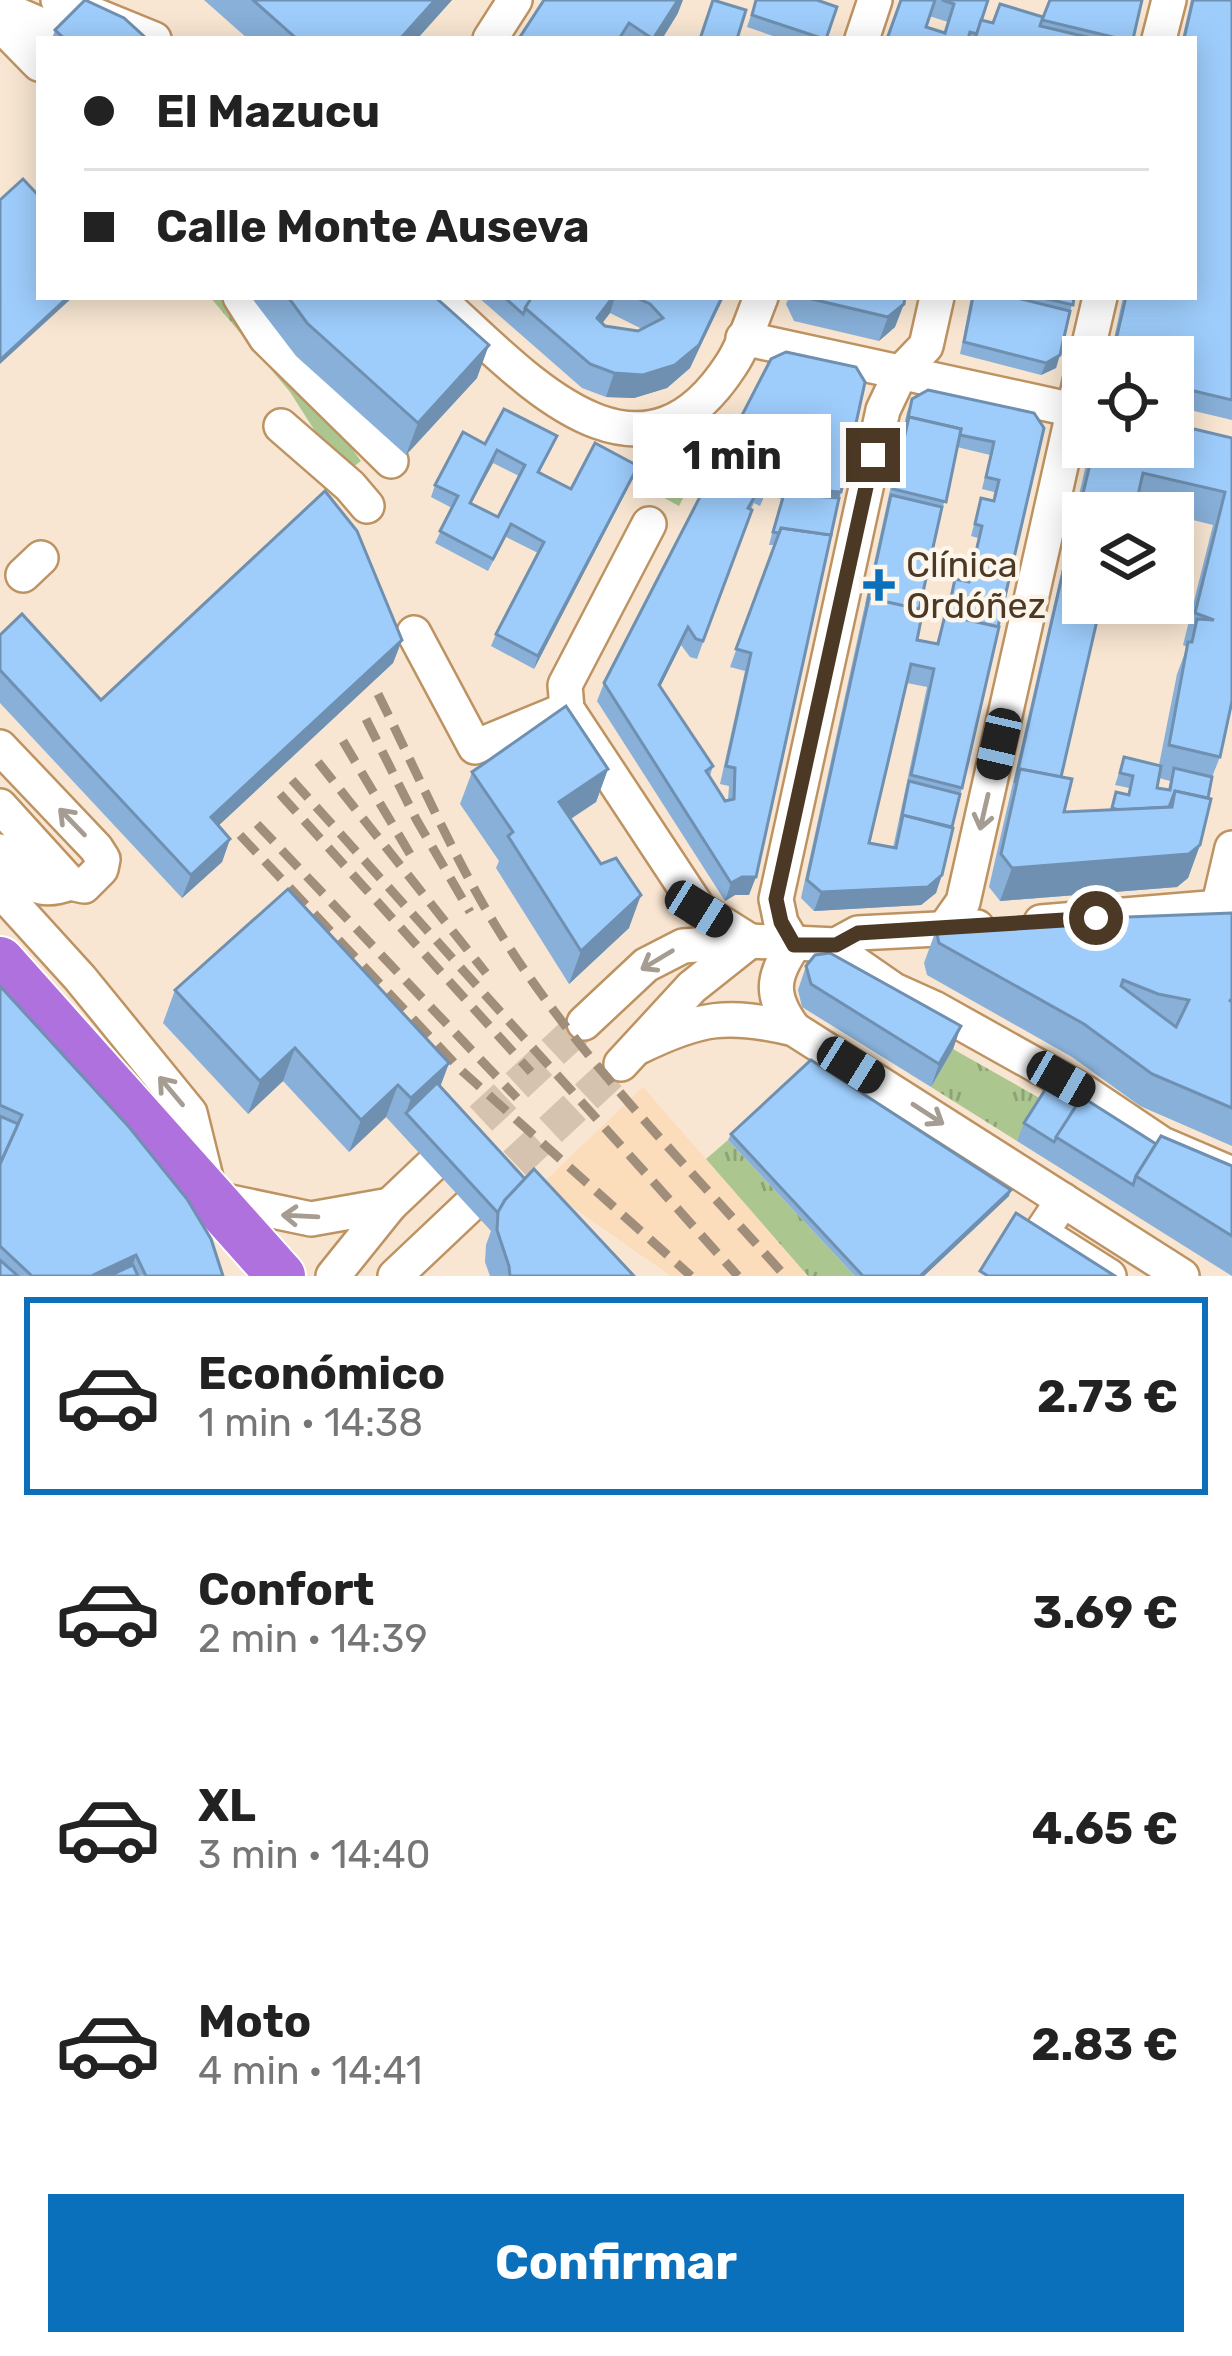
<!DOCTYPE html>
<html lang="es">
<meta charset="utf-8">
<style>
:root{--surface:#fff;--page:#f2f2f2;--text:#222;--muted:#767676;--line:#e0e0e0;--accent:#0b70bc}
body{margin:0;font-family:Rubik,sans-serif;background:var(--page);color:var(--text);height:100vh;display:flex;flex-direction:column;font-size:45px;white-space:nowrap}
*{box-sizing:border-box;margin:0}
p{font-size:39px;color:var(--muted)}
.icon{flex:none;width:66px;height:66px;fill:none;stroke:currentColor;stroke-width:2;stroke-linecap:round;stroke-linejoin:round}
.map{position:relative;height:1276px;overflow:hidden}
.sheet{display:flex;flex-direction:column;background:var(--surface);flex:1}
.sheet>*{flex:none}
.guide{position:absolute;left:36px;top:36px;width:1161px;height:264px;border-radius:0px;box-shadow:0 6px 30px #0003;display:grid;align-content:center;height:264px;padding:0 48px;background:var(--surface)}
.fabs{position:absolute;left:1062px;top:336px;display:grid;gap:24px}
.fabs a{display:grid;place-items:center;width:132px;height:132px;border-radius:0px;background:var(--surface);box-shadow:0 6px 30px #0003;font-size:60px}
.end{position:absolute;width:54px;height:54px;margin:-27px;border:15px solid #4b3925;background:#fff;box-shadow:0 0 0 6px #fff}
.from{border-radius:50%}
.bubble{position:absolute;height:84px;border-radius:0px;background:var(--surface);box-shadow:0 6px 30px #0003;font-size:39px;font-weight:700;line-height:84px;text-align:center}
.car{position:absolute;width:36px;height:72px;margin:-36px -18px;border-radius:15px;box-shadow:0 0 9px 3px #0007;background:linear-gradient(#222 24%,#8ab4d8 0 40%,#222 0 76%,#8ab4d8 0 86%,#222 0)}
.guide b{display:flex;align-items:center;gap:42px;height:114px;font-size:45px}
.guide b+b{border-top:3px solid var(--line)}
.guide i{width:30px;height:30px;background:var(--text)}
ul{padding:21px 0 0;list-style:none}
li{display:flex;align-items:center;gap:36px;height:198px;margin:0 24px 18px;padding:0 24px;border:6px solid transparent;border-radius:0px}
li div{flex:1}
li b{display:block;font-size:45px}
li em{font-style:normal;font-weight:700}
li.selected{border-color:var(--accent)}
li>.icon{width:108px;height:108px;stroke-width:1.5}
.action{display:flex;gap:24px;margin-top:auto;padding:24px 48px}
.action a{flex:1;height:138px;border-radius:0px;background:var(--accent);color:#fff;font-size:48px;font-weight:700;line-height:138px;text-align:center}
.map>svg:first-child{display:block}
</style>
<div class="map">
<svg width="1232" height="1276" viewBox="0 0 1232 1276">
<defs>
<pattern id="grass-tufts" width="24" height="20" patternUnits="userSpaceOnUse" patternTransform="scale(3)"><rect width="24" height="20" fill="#abc78f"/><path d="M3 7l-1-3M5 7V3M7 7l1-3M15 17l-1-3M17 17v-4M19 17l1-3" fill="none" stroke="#8da375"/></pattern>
</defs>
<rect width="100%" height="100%" fill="#f8e6d2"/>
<!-- built -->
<polygon fill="#fbdcbb" points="643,1087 808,1276 671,1276 541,1185"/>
<!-- grass -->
<g fill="url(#grass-tufts)">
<polygon points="210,297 240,297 361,461 343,475 290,392"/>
<polygon points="953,1049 1043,1100 1017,1141 931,1087"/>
<polygon points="728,1140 855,1276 808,1276 706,1159"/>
</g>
<!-- garden -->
<polygon fill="#abc78f" points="718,430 679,506 642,486 660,454"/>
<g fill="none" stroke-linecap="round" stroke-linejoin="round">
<!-- minor-tunnel -->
<g stroke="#d5c3af" stroke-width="33" stroke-dasharray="33 16" stroke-linecap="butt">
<polyline points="445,1152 584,1023"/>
<polyline points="479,1197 621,1064"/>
</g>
<!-- minor casing -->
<g stroke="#be9362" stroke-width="38">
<g id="minor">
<polyline points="58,0 154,39"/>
<polyline points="0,7 69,37"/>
<polyline points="0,24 39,64"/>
<polyline points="490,39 515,0"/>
<polyline points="862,39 875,0"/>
<polyline points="1159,39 1169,0"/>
<polyline points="240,297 266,338 391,461"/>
<path d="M436,297C518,369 636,512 731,365C744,346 752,319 761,297"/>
<polyline points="743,338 1083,412"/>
<polyline points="1086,357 1100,297"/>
<polyline points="281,426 350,486 367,506"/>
<polyline points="649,524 565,685 567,709 699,909 750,941"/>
<polyline points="23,575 41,558"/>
<polyline points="414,633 475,747 567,709"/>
<polyline points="0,747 96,848 103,859 101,869 84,886 70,883 0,806"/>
<path d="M0,851C24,876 32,898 70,883"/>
<polyline points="0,890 80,978 190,1113 211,1198 311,1219 390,1205"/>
<polyline points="1218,908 1232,848"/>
<polyline points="1041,922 1232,906"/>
<polyline points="944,929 963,902 1083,368"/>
<polyline points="794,945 781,923 776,899 883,410 901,372 926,346 937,297"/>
<polyline points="836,945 855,963 894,990 934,1008 1086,1093 1162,1144 1232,1174"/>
<polyline points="584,1023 646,965 683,946 750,941 836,945 858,933 977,927"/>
<path d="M794,1029C770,997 771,977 794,945"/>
<path d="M639,1047C700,1017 728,1013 794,1029L1182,1276"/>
<polyline points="621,1064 692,987 750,941"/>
<polyline points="1063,1200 1041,1233 1109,1276"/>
<polyline points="333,1276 390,1205 431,1166"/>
<polyline points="395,1276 469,1206"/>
</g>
</g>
<!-- highway casing -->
<g stroke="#fff" stroke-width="52">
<polyline id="highway" points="0,961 281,1276"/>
</g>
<!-- minor -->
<use href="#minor" stroke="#fff" stroke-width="33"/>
<!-- highway -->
<use href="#highway" stroke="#af71dd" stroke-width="48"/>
<!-- rail -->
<g stroke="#a08e7a" stroke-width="9" stroke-dasharray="24 12" stroke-linecap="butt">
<path d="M378,694C416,770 450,850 494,923C572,1052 685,1163 785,1276"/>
<polyline points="366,719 416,819 470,912"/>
<polyline points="343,741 410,854"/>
<polyline points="318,762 486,973"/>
<polyline points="292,780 738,1276"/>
<polyline points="280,794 531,1072"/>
<polyline points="257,824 517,1098"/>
<polyline points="240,835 462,1071 691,1276"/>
</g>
</g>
<!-- wall -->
<g fill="#88b0d9" fill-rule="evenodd">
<polygon points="204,0 452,0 417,39 248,39"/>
<polygon points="544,0 678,13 662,39 520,39"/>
<polygon points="756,0 826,39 782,39 747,27"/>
<path d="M900,0H988L981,20L993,23L1043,17L1133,39H887ZM929,16L948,22L944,33L926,27Z"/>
<polygon points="1191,0 1232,0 1232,420 1173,406 1173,357 1110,357 1123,297 1194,297 1194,39 1182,39"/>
<polygon points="55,30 147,39 52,39"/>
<polygon points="251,297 435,297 477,378 406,455 296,356"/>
<path d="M478,297H724L690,368L667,388L634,398L606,397L582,388ZM610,313L642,329L638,331L605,326L602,323Z"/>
<polygon points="789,297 905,297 895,327 879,341 794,321 786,304"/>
<polygon points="971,297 1074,297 1056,368 1041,375 960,354"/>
<path d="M771,359L841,492L749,895H735L725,901L597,701L604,683ZM770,495L781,499L769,545H774L730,667L745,671L720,784L729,786L728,800L725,801L710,776L713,766L660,687L681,645L690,657L697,659L751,509L754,503L760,506L764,496Z"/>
<path d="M912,399L1034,413L962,788L936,893L921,905L814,911L801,898L907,412ZM957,447L990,455L982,489L994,492L993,500L981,498L971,536L978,538L967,582L955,579L936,644L917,640L919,610ZM907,683L927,687L893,848L869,843Z"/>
<path d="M1232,438L1220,757L1212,777L1200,845L1188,878L1177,887L1000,901L989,887L1090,447H1173ZM1136,507L1162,513H1173V515L1213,525L1183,645L1187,647L1177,674L1159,765L1124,757L1115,785L1129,788L1127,795L1116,792L1110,810L1064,812L1061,777L1083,603V513ZM1159,778L1170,781L1168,790L1157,788Z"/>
<path d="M485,444L552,448L539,473L571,489L633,478L534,669L491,646L496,634L538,553L506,537L488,571L435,543L452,508L431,497L435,485ZM493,463L519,476L498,517L471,503Z"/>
<polygon points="0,635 101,700 402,640 393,663 218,826 230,839 222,862 182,898 0,703"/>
<polygon points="608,769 596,802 571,819 629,928 569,984 496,868 499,861 460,804 472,772"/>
<polygon points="1232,913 1232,1146 1140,1106 1072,1057 927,975 924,963 936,930"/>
<polygon points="806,966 961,1026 953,1049 931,1087 802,1007 798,990"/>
<polygon points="0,986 223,1276 0,1276"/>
<polygon points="175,990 449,1063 440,1087 525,1179 634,1276 490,1276 485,1262 486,1245 491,1231 386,1117 349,1152 283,1081 248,1114 163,1023"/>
<polygon points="1079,1101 1156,1144 1232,1166 1232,1276 1017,1141 1024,1123"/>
<polygon points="731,1134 1009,1196 924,1276 855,1276 728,1140"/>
</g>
<!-- shaded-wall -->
<g fill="#6f90b0">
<polygon points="435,0 452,0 417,39 400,39"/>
<polygon points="678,0 683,0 678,13 662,39 653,39"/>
<polygon points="68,297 73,297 0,364 0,360"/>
<polygon points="613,297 615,297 610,313 588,342 597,318"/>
<polygon points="723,297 690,368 667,388 634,398 606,397 614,373"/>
<polygon points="904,304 895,327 879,341 888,317"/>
<polygon points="489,345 477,378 406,455 418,423"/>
<polygon points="1060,355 1056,368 1041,375 1046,363"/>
<polygon points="497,450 493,463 465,515 470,503"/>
<polygon points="638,466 633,478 534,669 538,656"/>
<polygon points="776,477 770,495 764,496 760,506 770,478"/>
<polygon points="786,488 841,492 834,510 784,494 780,506"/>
<polygon points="688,627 681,645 652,703 659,685"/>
<polygon points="402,640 393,663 202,841 211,817"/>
<polygon points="608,769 596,802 547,834 559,802"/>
<polygon points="230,839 222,862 182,898 191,875"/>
<polygon points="1200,845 1188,878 1177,887 1000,901 1012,868"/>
<polygon points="942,875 936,893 921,905 814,911 821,892"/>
<polygon points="742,877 756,877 749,895 735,895 725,901 731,883"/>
<polygon points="641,895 629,928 569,984 581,951"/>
<polygon points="961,1026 953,1049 931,1087 939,1064"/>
<polygon points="295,1048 283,1081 248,1114 260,1081"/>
<polygon points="449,1063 437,1095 406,1113 411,1098"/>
<polygon points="398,1085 386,1117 349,1152 361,1120"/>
<polygon points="1011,1190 1009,1196 924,1276 920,1276"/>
<polygon points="136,1255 129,1276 91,1276"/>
</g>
<!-- building -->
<g fill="#9ecdfc" stroke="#6f90b0" stroke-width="3" fill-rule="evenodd">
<polygon points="85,0 124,18 147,39 65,39 55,30"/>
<polygon points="253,0 435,0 400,39 297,39"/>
<polygon points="544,0 678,0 653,39 629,23 619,39 524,39 520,37"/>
<polygon points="713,0 746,10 737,39 700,39"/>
<polygon points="756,0 817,0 837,7 826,39 824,39 752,15"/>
<polygon points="901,0 935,0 926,27 945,33 954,4 942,0 988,0 977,34 970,32 968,39 887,39"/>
<polygon points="1050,0 1142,0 1133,39 1121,39 1042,20"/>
<polygon points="1193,0 1232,0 1232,400 1173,386 1173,357 1112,357 1126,297 1194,297 1194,39 1184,39"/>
<polygon points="1000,4 1043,17 1040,26 1095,39 975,39 981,20 993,23"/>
<polygon points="23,179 39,196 39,297 68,297 0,360 0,200"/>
<polygon points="288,297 435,297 489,345 418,423 307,323"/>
<polygon points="504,297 532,297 523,314"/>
<polygon points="532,297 613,297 597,318 605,326 638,331 663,318 650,304 635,297 722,297 699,345 675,365 643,375 614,373 590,364 525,308"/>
<polygon points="905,297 904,304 888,317 803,297"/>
<polygon points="973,297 1013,297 1070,311 1060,355 1046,363 964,342"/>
<polygon points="1039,297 1074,297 1073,305"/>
<polygon points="786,352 856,367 865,382 841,492 786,488 787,481 776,477 770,478 766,488 761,485 748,508 752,510 703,641 696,639 688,627 659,685 713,766 706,771 722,796 725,801 734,799 735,768 726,766 751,653 736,649 781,528 831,535 756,877 742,877 731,883 604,683 771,359"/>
<polygon points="928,390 1034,413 1044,428 998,627 947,616 955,579 969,582 982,526 975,524 981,498 994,501 999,480 986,477 994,442 960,435 961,429 909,417 907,423 912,399"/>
<path d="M504,409L557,436L538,472L571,489L595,443L638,466L538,656L496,634L544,542L511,524L493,559L440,531L458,496L435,485L463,432L485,444ZM497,450L525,465L498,517L470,503Z"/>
<polygon points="909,417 961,429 946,502 893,489"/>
<polygon points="1173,424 1232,438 1232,701 1220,757 1169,745 1188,642 1192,642 1197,619 1214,620 1195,613 1225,492 1143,473 1134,513 1083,513 1083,538 1073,536 1094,447 1173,447"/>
<polygon points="325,491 357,531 402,640 211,817 230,839 191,875 0,670 0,635 22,614 101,700"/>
<polygon points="784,494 839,498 831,535 781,528 779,533 773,532"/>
<polygon points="891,495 942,507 919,610 869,598 867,604"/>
<polygon points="1068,550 1083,554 1083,603 1101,603 1061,777 1020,769 1015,783"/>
<polygon points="869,598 923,610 917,640 938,644 945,615 999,627 962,788 911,775 934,669 911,664 869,843 896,848 903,815 953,828 942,875 928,887 821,892 807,880"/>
<polygon points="566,706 608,769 559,802 601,864 616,858 641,895 581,951 508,836 513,832 472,772"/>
<polygon points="1124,757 1161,766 1157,788 1170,790 1174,768 1212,777 1208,798 1175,791 1169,807 1119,810 1112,808 1116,792 1129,795 1133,776 1120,773"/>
<polygon points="1020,769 1072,779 1064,812 1172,807 1175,791 1211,799 1200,845 1189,854 1012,868 1001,854"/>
<polygon points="909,781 960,794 952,827 903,815 901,821"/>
<polygon points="288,889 449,1063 411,1098 398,1085 361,1120 295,1048 260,1081 175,990"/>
<path d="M1232,913V1001L1229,1000L1232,1002V1108L1152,1074L1084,1024L939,943L936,930L942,924ZM1123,980L1158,994L1189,1000L1176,1027L1121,986Z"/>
<polygon points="830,953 961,1026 939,1064 811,984 806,966 815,955"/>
<polygon points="0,986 129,1127 187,1199 211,1239 223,1276 146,1276 136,1255 91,1276 32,1276 0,1246 0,1164 22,1115 0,1105"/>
<polygon points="811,1060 1011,1190 920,1276 863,1276 731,1134"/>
<polygon points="1050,1082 1079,1101 1054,1142 1024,1123"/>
<polygon points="437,1083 525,1179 505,1200 498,1213 406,1113"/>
<polygon points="1082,1097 1156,1144 1136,1176 1133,1185 1056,1137"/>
<polygon points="0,1116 18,1124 0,1164"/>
<polygon points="1161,1136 1232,1166 1232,1236 1136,1176"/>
<polygon points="534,1169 634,1276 510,1276 509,1266 497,1230 498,1212 505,1200"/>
<polygon points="1016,1213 1115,1276 988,1276 980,1271"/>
<polygon points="0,1260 18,1276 0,1276"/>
<polygon points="133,1265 138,1276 109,1276"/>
</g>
<!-- one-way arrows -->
<defs><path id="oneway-shaft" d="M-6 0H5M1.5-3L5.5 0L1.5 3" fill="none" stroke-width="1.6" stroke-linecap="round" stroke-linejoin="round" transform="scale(3)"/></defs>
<g stroke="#a59c92">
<use href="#oneway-shaft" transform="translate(984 812) rotate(103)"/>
<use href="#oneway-shaft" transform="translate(72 822) rotate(-134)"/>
<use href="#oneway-shaft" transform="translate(657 960) rotate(149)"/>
<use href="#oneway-shaft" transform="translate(171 1091) rotate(-130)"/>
<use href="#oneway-shaft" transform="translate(928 1114) rotate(33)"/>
<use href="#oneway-shaft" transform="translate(300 1216) rotate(-177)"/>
</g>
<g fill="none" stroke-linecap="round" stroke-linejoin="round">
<!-- route -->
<polyline stroke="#4b3925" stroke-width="15" points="873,455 776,899 781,922 794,945 836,945 858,933 1096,918"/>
</g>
<!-- markers -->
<path fill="#0b70bc" stroke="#fef5eb" stroke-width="4.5" d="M873 567h12v12h12v12h-12v12h-12v-12h-12v-12h12z"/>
<g text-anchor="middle" stroke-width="9" stroke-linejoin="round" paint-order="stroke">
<!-- poi labels -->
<g font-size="36" fill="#4b3925" stroke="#fef5eb" text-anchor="start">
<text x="906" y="577">Clínica<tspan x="906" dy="41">Ordóñez</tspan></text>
</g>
</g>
</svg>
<div class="fabs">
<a><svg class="icon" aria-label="locate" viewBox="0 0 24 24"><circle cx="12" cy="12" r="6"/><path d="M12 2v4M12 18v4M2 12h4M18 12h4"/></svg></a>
<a><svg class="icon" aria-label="layers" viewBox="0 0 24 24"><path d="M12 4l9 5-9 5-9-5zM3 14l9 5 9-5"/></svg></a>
</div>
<i class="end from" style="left:1096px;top:918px"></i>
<i class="end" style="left:873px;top:455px"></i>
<div class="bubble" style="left:633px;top:414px;width:198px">1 min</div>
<i class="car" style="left:999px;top:744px;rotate:193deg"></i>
<i class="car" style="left:699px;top:909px;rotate:122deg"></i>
<i class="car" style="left:851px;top:1065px;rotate:122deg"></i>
<i class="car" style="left:1061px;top:1079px;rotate:120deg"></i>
<div class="guide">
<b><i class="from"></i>El Mazucu</b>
<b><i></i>Calle Monte Auseva</b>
</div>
</div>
<section class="sheet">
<ul>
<li class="selected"><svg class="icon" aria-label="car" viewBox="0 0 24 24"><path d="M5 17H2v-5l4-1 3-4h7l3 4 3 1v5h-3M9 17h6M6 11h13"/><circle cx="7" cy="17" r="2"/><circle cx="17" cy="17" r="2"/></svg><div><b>Económico</b><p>1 min · 14:38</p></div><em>2.73 €</em></li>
<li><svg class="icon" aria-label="car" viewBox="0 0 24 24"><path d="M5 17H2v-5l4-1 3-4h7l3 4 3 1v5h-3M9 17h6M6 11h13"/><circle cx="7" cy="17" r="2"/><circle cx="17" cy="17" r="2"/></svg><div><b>Confort</b><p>2 min · 14:39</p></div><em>3.69 €</em></li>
<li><svg class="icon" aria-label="car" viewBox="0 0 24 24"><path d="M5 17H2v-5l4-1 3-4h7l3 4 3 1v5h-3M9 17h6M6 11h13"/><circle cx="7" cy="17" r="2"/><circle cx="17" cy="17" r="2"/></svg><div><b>XL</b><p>3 min · 14:40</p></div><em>4.65 €</em></li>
<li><svg class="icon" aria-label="car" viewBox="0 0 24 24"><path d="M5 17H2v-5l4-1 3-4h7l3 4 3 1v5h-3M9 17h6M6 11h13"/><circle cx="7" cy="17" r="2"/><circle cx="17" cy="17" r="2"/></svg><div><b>Moto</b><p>4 min · 14:41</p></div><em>2.83 €</em></li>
</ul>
<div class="action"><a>Confirmar</a></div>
</section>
